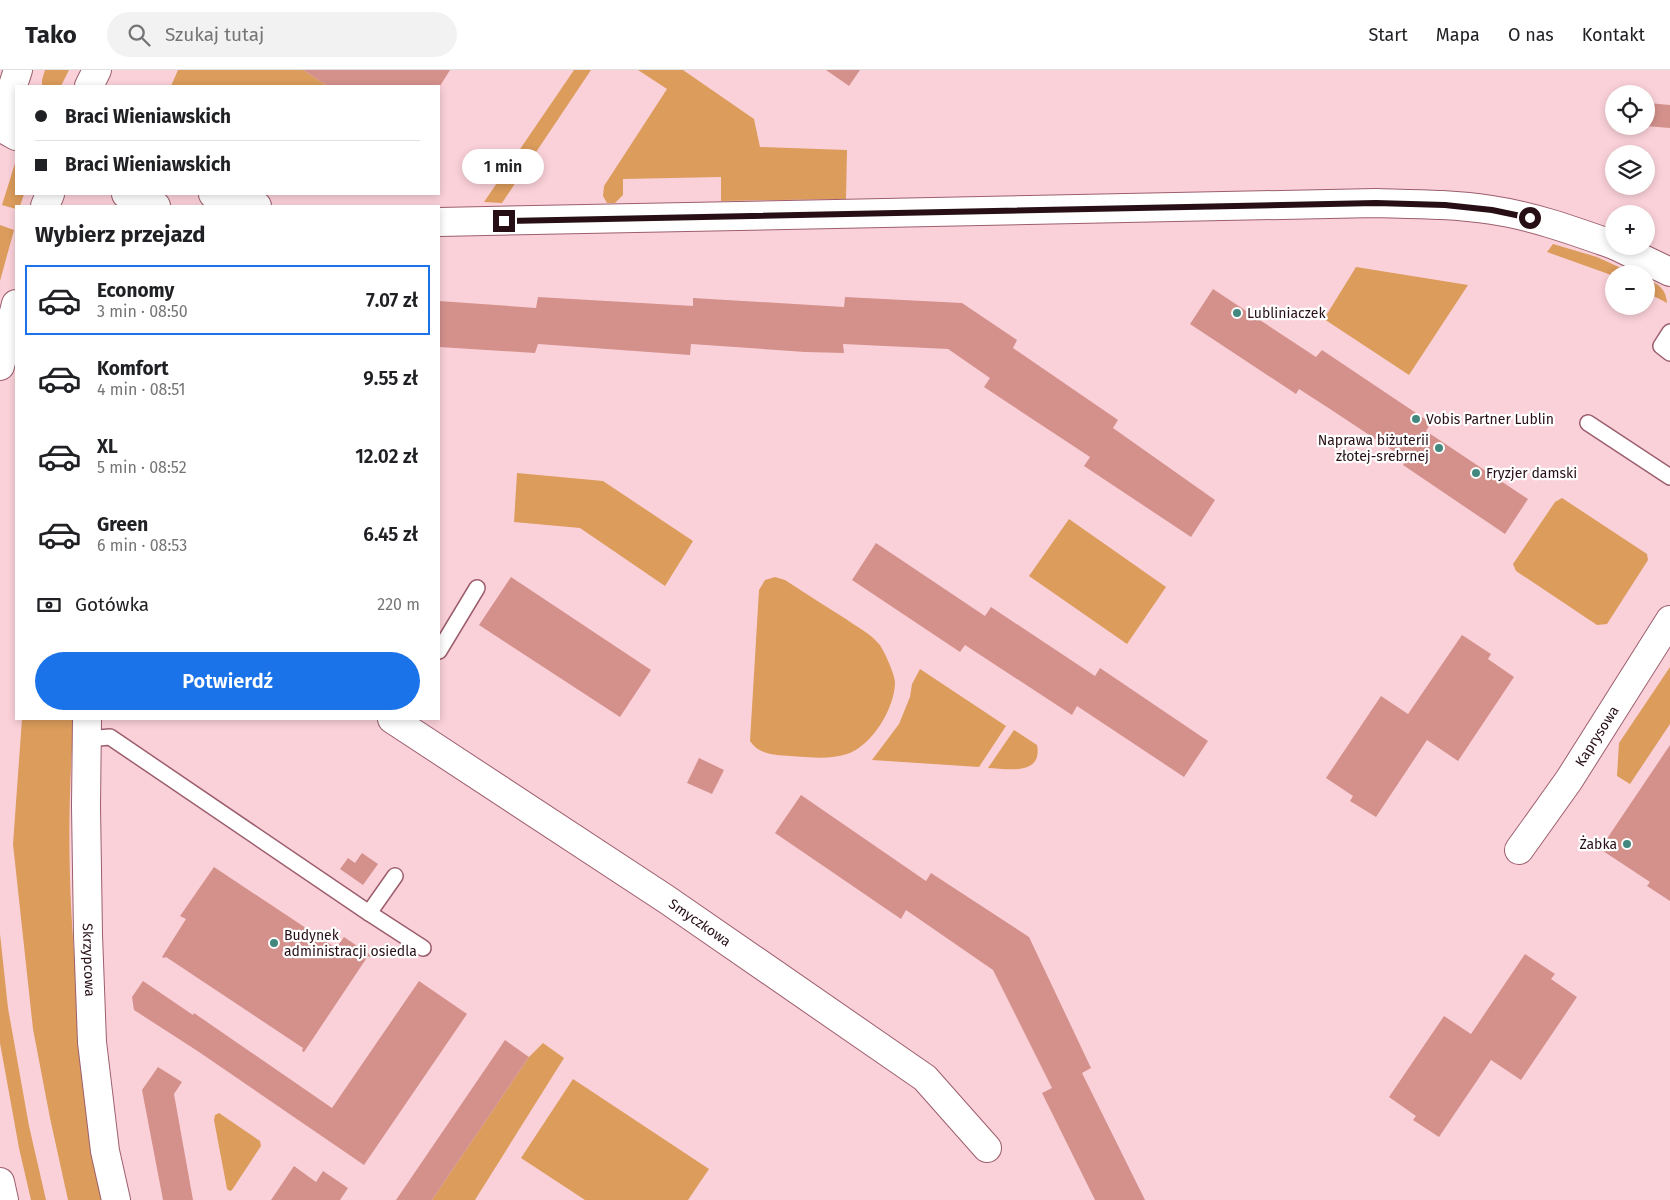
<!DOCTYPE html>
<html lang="pl">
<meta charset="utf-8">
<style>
:root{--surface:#fff;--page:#f2f2f2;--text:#202124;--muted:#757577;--line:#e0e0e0;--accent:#1a73e8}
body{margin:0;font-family:"Fira Sans",sans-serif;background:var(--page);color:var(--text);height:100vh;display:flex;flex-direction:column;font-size:19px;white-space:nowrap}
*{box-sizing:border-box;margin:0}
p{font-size:16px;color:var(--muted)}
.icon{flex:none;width:28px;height:28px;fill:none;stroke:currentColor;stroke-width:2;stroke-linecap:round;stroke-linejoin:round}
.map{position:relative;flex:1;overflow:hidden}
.sheet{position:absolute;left:15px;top:135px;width:425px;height:515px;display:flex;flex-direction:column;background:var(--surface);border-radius:0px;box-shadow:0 2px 8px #0003}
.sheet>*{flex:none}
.hud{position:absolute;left:15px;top:15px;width:425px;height:110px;border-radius:0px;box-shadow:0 2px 8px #0003;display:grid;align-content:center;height:110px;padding:0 20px;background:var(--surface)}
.tools{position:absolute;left:1605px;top:15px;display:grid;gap:10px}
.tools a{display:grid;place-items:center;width:50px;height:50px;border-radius:50%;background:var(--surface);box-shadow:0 2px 8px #0003;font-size:25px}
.end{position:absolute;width:22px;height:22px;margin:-11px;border:6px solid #270f15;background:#fff;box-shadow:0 0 0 2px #fff}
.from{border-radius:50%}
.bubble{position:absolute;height:35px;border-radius:18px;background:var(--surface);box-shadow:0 2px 8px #0003;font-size:16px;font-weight:600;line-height:35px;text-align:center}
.hud b{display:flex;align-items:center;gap:18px;height:48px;font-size:19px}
.hud b+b{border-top:1px solid var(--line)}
.hud i{width:12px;height:12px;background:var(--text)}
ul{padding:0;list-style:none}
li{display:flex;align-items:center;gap:15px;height:70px;margin:0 10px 8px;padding:0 10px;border:2px solid transparent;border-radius:0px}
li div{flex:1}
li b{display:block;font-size:19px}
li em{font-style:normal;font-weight:600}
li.current{border-color:var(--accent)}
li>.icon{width:45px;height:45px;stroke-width:1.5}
h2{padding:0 20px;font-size:22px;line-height:60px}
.pay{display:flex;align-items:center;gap:12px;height:55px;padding:0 20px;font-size:19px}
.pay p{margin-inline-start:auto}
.primary-button{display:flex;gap:10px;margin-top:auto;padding:10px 20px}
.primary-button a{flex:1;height:58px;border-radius:30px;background:var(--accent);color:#fff;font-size:20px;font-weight:600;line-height:58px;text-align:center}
header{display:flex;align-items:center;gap:30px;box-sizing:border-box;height:70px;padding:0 25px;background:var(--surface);border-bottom:1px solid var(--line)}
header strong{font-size:24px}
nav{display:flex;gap:28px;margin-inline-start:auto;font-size:18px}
.search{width:350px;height:45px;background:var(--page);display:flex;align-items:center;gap:12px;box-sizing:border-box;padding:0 18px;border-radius:28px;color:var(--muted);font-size:19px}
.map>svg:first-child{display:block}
</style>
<header>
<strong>Tako</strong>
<div class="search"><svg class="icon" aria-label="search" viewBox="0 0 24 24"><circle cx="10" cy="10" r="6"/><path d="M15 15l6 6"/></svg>Szukaj tutaj</div>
<nav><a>Start</a><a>Mapa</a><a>O nas</a><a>Kontakt</a></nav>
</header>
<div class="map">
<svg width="1670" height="1130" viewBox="0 0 1670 1130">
<rect width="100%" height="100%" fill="#fbd1d9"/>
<!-- green -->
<g fill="#db9c5c">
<polygon points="45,0 69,0 61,16 42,16 42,10"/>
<polygon points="178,0 303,0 328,16 171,16"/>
<polygon points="574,0 591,0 502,133 484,132"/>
<polygon points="638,0 683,0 754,49 760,77 847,80 846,129 721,131 721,107 623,109 623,125 615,133 607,133 603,126 604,116 667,19"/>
<polygon points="16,90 16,124 24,124 20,136 16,136 16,139 2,135"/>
<polygon points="0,155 14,160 0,211"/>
<polygon points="1553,174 1597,187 1634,204 1614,204 1614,206 1547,182"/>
<polygon points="1356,197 1468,215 1409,305 1324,249"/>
<path d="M1646,209C1659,214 1666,219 1667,233L1646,222Z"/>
<polygon points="517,403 603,411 693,471 665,516 580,458 514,452"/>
<polygon points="1562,428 1647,484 1648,490 1607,554 1597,555 1516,501 1513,494 1555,432"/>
<polygon points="1069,449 1166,517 1127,574 1029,506"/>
<path d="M775,507L785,510C805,523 825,536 846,549C857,557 871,564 879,574C884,580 895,605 895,612C895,638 872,676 847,684C829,690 809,687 790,686C775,685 759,685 750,671L759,520L765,510Z"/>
<polygon points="1670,597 1670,654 1630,714 1617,706 1619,673"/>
<polygon points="920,599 1006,656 979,697 872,690 899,654 910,627 912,614"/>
<path d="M22,649H74C67,737 68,827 77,915C84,987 96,1058 105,1130H68L50,1048L33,959L13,774Z"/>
<path d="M1014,660L1037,675C1043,706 1007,699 988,698Z"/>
<polygon points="0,864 8,938 29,1056 46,1130 31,1130 19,1078 0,973"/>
<polygon points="543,973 564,988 475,1130 432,1130 529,987"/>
<polygon points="573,1009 709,1099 688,1130 585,1130 521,1088"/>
<polygon points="219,1043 260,1071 261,1076 232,1120 230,1121 227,1119 214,1050 215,1045"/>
</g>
<!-- building -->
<g fill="#d4918c">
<polygon points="303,0 450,0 440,16 328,16"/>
<polygon points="826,0 860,0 849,16"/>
<polygon points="1648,33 1670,35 1670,58 1646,56"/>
<polygon points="1213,219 1316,287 1322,280 1431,353 1426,361 1528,429 1505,464 1403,395 1407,390 1330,339 1299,319 1296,324 1190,254"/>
<polygon points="538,227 693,236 693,228 844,237 845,227 962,233 1017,270 1013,278 1118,350 1113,358 1215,430 1191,467 1084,396 1090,387 984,317 990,308 948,279 843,274 844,283 805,282 691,274 690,285 538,274 535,283 439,277 439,231 536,238"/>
<polygon points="876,473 985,546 991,537 1095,606 1100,598 1208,671 1184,707 1077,636 1072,645 965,575 960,582 852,510"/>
<polygon points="511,507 651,600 620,647 479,555"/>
<polygon points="1462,565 1491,584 1488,589 1514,607 1458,691 1427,670 1376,747 1350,731 1353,726 1326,708 1381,626 1408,644"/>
<polygon points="1670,675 1670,831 1647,816 1650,812 1600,779"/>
<polygon points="699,688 724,700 712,724 687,713"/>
<polygon points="801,725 926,811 931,803 1029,867 1091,998 1082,1003 1145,1130 1095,1130 1042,1023 1052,1018 993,900 906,840 901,849 775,763"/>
<polygon points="362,783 378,794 363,815 340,799 348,788 355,793"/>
<polygon points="214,797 336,878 344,867 372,886 370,887 368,886 304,982 302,981 303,978 166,887 164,888 162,887 186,849 180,846"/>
<polygon points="1525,884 1555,904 1551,909 1577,927 1521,1010 1491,990 1439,1067 1413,1050 1416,1046 1389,1027 1444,946 1471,964"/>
<polygon points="143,911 193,945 194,943 332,1038 419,911 467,944 364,1095 199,982 134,940 132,927"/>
<polygon points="505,970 529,987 432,1130 396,1130"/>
<polygon points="158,997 182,1012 174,1024 193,1130 163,1130 142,1020"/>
<polygon points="294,1096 316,1112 323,1101 348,1118 340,1130 271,1130"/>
</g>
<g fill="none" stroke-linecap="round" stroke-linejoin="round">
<!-- service casing -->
<g stroke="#9c5e6d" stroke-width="18">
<g id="service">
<polyline points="1670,262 1661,276 1670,283"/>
<polyline points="1588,353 1670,407"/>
<polyline points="439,581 477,518"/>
<polyline points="87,669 110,667 369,843 395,806"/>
<polyline points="369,843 423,878"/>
</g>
</g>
<!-- minor casing -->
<g stroke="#9c5e6d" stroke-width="30">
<g id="minor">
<polyline points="0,57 16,66"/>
<polyline points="126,124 156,136"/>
<polyline points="213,124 257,136"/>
<path d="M439,152L1376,133C1414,134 1453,134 1492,140C1533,146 1574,161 1614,175"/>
<polyline points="1616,176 1670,202"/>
<path id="s1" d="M87,649L86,736L88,865L92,972L105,1081L116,1130"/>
<path id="s2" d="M392,649L666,829L925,1008L987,1078"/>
<path id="s3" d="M1519,780L1569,710L1670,550"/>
</g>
</g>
<!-- tertiary casing -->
<g stroke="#9c5e6d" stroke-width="30">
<g id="tertiary">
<polyline points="89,16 97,0"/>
<polyline points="0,55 18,0"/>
<polyline points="45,136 50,124"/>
<polyline points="0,296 16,234"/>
<polyline points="0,1112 4,1130"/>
</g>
</g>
<!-- service -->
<use href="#service" stroke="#fff" stroke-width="15"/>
<!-- minor -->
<use href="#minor" stroke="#fff" stroke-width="28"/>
<!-- tertiary -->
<use href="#tertiary" stroke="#fff" stroke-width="28"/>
</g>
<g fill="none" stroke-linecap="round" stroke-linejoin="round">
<!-- route -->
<polyline stroke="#270f15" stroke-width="6" points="504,151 1376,133 1445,135 1492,140 1530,148"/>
</g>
<!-- markers -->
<g fill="#42887f" stroke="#fefefe" stroke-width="2">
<circle cx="1237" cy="243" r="5"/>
<circle cx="1416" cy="349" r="5"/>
<circle cx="1439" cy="378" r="5"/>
<circle cx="1476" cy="403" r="5"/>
<circle cx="1627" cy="774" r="5"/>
<circle cx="274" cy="873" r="5"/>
</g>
<g text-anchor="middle" stroke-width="4.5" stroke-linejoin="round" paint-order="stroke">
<!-- poi labels -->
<g font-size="14" fill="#270f15" stroke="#fefefe" text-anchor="start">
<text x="1247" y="248">Lubliniaczek</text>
<text x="1426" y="354">Vobis Partner Lublin</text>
<text x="1429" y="375" text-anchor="end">Naprawa biżuterii<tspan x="1429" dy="16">złotej-srebrnej</tspan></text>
<text x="1486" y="408">Fryzjer damski</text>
<text x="1617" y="779" text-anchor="end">Żabka</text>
<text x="284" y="870">Budynek<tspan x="284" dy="16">administracji osiedla</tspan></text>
</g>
<!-- street labels -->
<g font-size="14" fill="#270f15" stroke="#fefefe">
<text dy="5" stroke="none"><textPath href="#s3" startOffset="138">Kaprysowa</textPath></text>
<text dy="5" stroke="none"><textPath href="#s2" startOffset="369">Smyczkowa</textPath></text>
<text dy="5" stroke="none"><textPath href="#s1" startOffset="241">Skrzypcowa</textPath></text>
</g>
</g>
</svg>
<div class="tools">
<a><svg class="icon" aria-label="locate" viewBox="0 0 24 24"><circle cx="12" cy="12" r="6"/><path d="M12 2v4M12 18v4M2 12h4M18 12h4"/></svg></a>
<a><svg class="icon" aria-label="layers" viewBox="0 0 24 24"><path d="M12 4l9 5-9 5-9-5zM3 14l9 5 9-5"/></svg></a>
<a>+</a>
<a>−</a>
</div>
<i class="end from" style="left:1530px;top:148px"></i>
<i class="end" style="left:504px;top:151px"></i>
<div class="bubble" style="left:462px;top:79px;width:82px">1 min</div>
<div class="hud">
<b><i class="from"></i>Braci Wieniawskich</b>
<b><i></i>Braci Wieniawskich</b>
</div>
<section class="sheet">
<h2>Wybierz przejazd</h2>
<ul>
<li class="current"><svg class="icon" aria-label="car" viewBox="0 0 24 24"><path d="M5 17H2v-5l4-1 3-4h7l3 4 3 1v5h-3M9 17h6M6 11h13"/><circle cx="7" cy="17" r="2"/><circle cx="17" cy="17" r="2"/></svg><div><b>Economy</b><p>3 min · 08:50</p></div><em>7.07 zł</em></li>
<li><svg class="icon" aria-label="car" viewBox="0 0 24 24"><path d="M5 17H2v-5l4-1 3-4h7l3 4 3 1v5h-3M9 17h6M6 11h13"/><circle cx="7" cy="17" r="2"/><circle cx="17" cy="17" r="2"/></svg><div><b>Komfort</b><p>4 min · 08:51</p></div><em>9.55 zł</em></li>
<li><svg class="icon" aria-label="car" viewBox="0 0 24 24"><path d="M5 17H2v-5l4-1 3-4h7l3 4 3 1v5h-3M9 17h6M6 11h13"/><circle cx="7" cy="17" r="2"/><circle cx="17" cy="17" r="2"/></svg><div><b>XL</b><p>5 min · 08:52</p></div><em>12.02 zł</em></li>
<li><svg class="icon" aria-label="car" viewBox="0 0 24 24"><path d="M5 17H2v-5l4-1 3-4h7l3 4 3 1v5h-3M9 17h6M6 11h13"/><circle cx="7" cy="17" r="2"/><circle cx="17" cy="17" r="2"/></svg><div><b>Green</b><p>6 min · 08:53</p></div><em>6.45 zł</em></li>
</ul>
<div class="pay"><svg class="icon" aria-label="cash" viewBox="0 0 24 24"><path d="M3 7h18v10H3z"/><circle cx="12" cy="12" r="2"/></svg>Gotówka<p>220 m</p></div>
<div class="primary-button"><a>Potwierdź</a></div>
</section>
</div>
